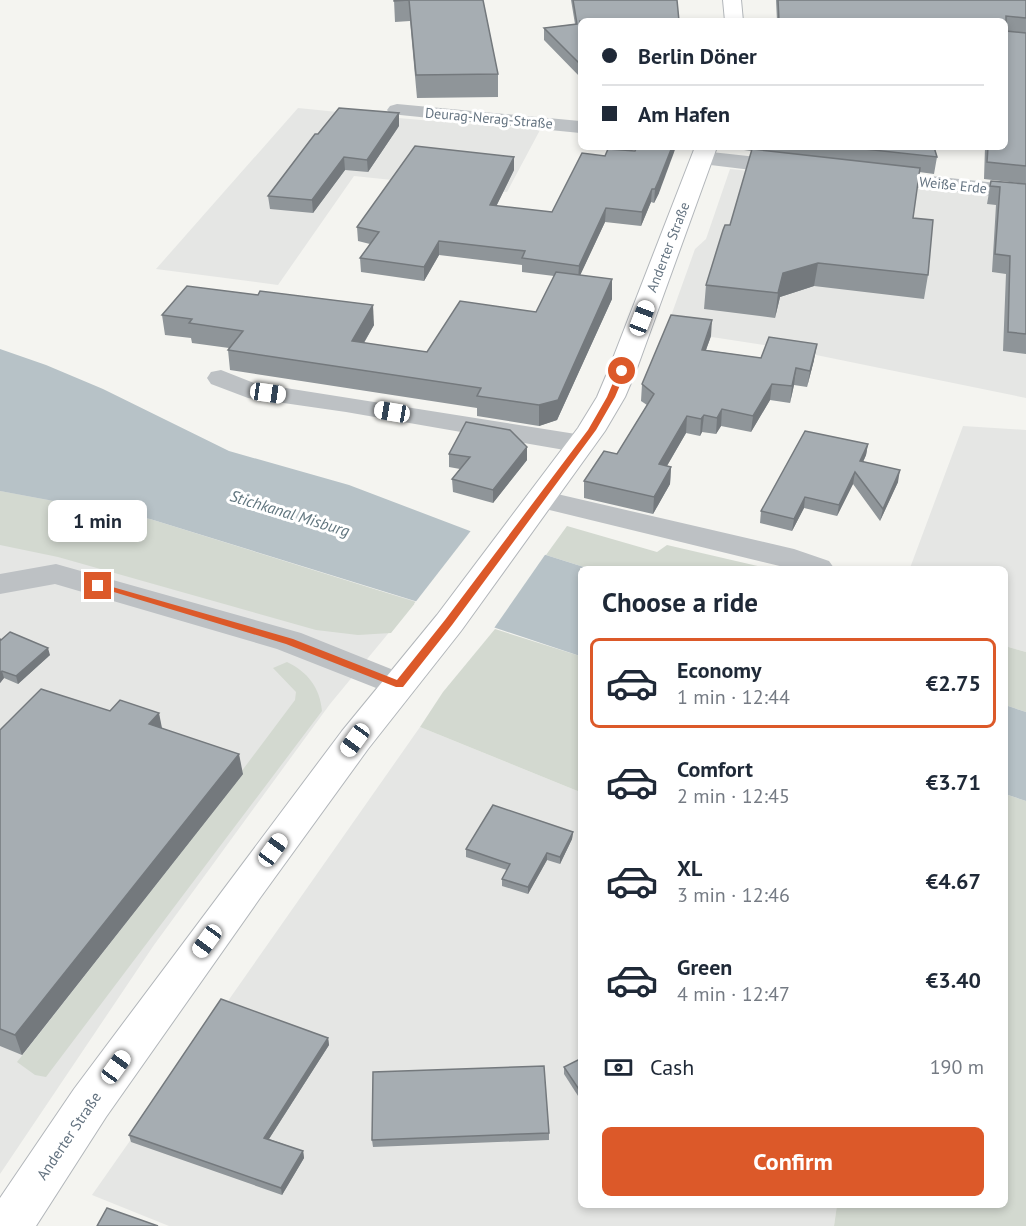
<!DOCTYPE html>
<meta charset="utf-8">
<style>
:root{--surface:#fff;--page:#f6f6f7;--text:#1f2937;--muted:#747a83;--line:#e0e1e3;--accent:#dc5929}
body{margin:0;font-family:"PT Sans",sans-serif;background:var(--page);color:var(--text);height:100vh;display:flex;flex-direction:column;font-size:22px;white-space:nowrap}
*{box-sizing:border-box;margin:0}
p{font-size:20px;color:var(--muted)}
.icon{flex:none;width:33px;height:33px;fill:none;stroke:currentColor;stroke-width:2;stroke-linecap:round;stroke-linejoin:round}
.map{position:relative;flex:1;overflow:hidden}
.panel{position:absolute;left:578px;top:566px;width:430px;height:642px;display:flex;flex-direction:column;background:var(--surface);border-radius:9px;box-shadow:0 3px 9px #0003}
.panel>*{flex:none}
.guide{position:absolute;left:578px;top:18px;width:430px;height:132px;border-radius:9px;box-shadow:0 3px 9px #0003;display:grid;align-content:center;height:132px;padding:0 24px;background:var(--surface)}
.end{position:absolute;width:27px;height:27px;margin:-14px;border:8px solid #dc5929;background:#fff;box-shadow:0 0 0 3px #fff}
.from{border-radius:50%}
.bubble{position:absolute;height:42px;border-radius:9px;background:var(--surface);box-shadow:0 3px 9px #0003;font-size:20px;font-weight:800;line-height:42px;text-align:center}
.car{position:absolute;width:18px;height:36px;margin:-18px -9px;border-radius:8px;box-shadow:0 0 4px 2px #0007;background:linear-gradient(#fff 24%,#345 0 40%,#fff 0 76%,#345 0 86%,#fff 0)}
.guide b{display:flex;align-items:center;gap:21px;height:57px;font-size:22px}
.guide b+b{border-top:2px solid var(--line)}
.guide i{width:15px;height:15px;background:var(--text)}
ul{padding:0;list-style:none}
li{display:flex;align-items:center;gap:18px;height:90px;margin:0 12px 9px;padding:0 12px;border:3px solid transparent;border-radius:9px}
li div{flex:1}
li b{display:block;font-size:22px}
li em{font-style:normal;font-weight:800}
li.selected{border-color:var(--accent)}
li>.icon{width:54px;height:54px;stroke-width:1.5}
h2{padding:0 24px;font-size:27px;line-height:72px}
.pay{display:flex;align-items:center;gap:15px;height:66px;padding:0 24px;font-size:22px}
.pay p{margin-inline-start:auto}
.button{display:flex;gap:12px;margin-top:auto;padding:12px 24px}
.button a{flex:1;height:69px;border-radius:9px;background:var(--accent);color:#fff;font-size:24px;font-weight:800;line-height:69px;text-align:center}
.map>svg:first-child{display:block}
</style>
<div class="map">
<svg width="1026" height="1226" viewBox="0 0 1026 1226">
<rect width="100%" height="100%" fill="#f4f4f0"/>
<!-- built -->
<g fill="#e5e6e4">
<polygon points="298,108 398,118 540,130 507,192 354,176 278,285 156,269"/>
<polygon points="730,169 1026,200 1026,398 777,347 666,330 695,249 706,239"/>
<polygon points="963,426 1026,430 1026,652 1005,646 1005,568 910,568"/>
<polygon points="0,491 48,498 415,601 330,704 154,945 0,1174"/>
<polygon points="420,727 580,792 580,1204 837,1205 834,1226 169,1226 92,1195"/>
</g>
<!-- green -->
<g fill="#d3d9d0">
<polygon points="0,491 150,519 416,602 391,633 358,635 316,630 58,557 0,545"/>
<polygon points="567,526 657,552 667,545 766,568 587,568 546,555"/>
<polygon points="495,629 580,656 580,792 420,727 443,692"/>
<polygon points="1005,646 1026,652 1026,712 1005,705"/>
<path d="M287,662C308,672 320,688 322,711L46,1077L35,1075L17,1062L242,775L241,772L295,700L296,692L273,668Z"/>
<polygon points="1005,794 1026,801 1026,1226 834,1226 837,1205 1005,1204"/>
</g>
<!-- water -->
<g fill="#b7c2c7">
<polygon points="0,349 46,365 103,389 229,451 349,485 470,531 587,568 580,568 580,656 415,601 150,519 0,491"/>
<polygon points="1005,705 1026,712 1026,801 1005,794"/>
</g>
<!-- pier -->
<polygon fill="#f4f4f0" points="473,528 547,552 492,631 414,604"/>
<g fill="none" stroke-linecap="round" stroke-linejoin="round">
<!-- major casing -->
<g stroke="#b2b6ba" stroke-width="2">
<g id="major">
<polygon points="723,0 741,0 743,21 725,21"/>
<polygon points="695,147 717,147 636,371 625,397 605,431 461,631 368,749 260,898 106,1117 36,1226 0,1226 0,1198 74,1089 342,731 437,615 578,428 597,397 608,371"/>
</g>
</g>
<!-- minor -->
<g fill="#bdc1c4" fill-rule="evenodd">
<polygon points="397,104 580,121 580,133 390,114 387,110 390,106"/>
<polygon points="702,151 793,161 801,163 804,168 801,173 793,175 694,163 691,158 694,153"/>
<polygon points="874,170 1026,186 1026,200 866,182 863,177 866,172"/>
<polygon points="221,370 254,383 582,435 592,438 596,444 592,450 582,453 346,412 248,398 211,384 207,378 211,372"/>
<polygon points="540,490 794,549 829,561 834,568 788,568 529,505 525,499 529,493"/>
<polygon points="56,564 301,633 411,677 416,685 411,693 399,697 277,649 55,584 0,594 0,574"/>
</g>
<!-- major -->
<use href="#major" fill="#fff" fill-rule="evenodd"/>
</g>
<!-- wall -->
<g fill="#8f9599">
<polygon points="394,0 483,0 498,74 498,97 417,98 410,21 395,22"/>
<polygon points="571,0 677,0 580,21 580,77 544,40 544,28 575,24"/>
<polygon points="776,0 1026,0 1026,184 984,179 985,147 1005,147 1005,21 777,21"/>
<polygon points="399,126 368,172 345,170 313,213 270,209 268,196"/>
<polygon points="745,147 934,147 937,157 934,174 919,172 913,218 928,275 924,299 814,286 780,297 775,318 704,309 706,285 730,225 752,151 744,150"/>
<polygon points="635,151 659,193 654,203 651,202 641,226 605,222 580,275 612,299 557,420 539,426 477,416 477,408 230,370 228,350 229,348 192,343 191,338 165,335 162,315 374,325 364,343 427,352 536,312 554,276 522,272 522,265 439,255 424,281 361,272 360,258 370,244 358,241 357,227 514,170 496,206 552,212 605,156"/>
<polygon points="991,181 1026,184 1026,354 1003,351 1006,274 992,272 996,205 987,204"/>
<polygon points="711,336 706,350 761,358 814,360 807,387 794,385 790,403 770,400 751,432 721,426 716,434 702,432 700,436 686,433 667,466 671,467 670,484 653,514 584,498 584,481 617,454 647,405 641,401 642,384"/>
<polygon points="868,444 866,455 863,462 898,482 880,521 853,484 837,516 804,508 792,531 760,523 761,511"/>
<polygon points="449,454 527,460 493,503 453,492 452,479 460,469 449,467"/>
<polygon points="0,639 50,655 18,684 4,678 0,683"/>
<polygon points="162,728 243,774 22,1055 0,1046 0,730"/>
<polygon points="573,832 572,839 560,864 547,860 528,894 502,886 502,879 507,870 466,857 466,849"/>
<polygon points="328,1038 329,1045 269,1139 303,1151 304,1158 282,1195 131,1142 129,1135"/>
<polygon points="580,1059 580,1099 564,1074 564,1067"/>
<polygon points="549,1133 549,1140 373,1147 372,1140"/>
</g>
<!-- shaded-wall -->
<g fill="#74797d">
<polygon points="399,113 399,126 368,172 367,160"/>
<polygon points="672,147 676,147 659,193 654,203 655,189"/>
<polygon points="344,157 345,170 313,213 312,200"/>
<polygon points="514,157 514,170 490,219 490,205"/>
<polygon points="652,189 651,202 641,226 642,212"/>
<polygon points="606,208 605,222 578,280 579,266"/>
<polygon points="439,241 439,255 424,281 424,267"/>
<polygon points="818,263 814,286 780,297 775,318 778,293 783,273"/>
<polygon points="612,279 612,299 557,420 539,426 539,405"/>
<polygon points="373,305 374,325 353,361 352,341"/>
<polygon points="712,320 711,336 700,366 702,350"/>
<polygon points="817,344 814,360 807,387 810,371"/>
<polygon points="796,368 794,385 790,403 792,386"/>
<polygon points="772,384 770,400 751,432 753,416"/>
<polygon points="722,409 721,426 716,434 717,418"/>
<polygon points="704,415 702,432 700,436 701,419"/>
<polygon points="687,416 686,433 658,481 659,464"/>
<polygon points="868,444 866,455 858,473 860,461"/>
<polygon points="527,447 527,460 493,503 493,490"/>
<polygon points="671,467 670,484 653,514 654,497"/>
<polygon points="900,470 898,482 880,521 883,509"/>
<polygon points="855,472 853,484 837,516 839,505"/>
<polygon points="805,497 804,508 792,531 794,519"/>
<polygon points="48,648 50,655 18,684 16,676"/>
<polygon points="2,671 4,678 0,683 0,673"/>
<polygon points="159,713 163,733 149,724"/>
<polygon points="239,754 243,774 22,1055 15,1035"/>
<polygon points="573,832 572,839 560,864 560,857"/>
<polygon points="547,853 547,860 528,894 528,887"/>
<polygon points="328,1038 329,1045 265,1145 264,1138"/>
<polygon points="303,1151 304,1158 282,1195 281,1188"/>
</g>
<!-- building -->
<g fill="#a6adb2" stroke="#74797d" stroke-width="1.5">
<polygon points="394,0 483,0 498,74 416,75 409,0 394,1"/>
<polygon points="573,0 677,0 679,21 580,21 580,64 544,28 577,24"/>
<polygon points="778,0 1026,0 1026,18 1006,16 1006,31 1026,33 1026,166 987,162 988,147 1005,147 1005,21 779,21"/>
<polygon points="339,108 399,113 367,160 344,157 312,200 268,196 315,134 318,134"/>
<polygon points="415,146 514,157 490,205 552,212 582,153 605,156 608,149 635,151 637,147 672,147 659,180 655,189 652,189 642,212 606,208 579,266 522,258 525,251 439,241 424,267 360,258 379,232 357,227"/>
<polygon points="846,147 934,147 937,157"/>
<polygon points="752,149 920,168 913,218 933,220 928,275 818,263 783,273 778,293 706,285 723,230 725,225 730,225"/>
<polygon points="991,181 1026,184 1026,334 1008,332 1010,256 995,254 1000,187 990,186"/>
<polygon points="556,272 612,279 558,400 539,405 477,396 481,388 228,350 243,331 189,323 192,319 162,315 187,286 258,295 260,291 373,305 352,341 427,352 460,301 536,312"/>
<polygon points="671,315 712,320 702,350 761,358 769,337 817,344 810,371 796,368 792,386 772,384 753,416 722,409 717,418 704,415 701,419 687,416 659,464 671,467 654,497 584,481 604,451 617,454 654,394 642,384"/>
<polygon points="466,422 510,430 527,447 493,490 452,479 470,457 449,454"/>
<polygon points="805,431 868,444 860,461 900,470 883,509 855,472 839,505 805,497 794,519 761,511"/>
<polygon points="10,632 48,648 16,676 2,671 0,673 0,639 1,640"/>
<polygon points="41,689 110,711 120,700 159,713 149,724 239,754 15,1035 0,1029 0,730"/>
<polygon points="493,805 573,832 560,857 547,853 528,887 502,879 510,864 466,849"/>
<polygon points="221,999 328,1038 264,1138 303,1151 281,1188 129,1135"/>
<polygon points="580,1059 580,1091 564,1067"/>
<polygon points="544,1066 549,1133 372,1140 373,1072"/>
<polygon points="107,1208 158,1226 97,1226"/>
</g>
<!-- route -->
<polygon fill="#dc5929" points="622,369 626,371 615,397 596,430 452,625 403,687 396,687 286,644 94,586 102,584 293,639 397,680 445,620 588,430 607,397 618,371"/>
<g text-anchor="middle" stroke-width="6" stroke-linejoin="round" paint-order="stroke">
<!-- far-street labels -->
<g font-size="14" fill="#647380" stroke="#fff">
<text transform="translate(489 118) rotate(5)" y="5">Deurag-Nerag-Straße</text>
<text transform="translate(953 185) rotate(6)" y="5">Weiße Erde</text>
<text transform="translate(668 247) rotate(-69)" y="5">Anderter Straße</text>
</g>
<!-- street labels -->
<g font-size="15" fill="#647380" stroke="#fff">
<text transform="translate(69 1136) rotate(-56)" y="5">Anderter Straße</text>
</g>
<!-- water labels -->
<g font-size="16" font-style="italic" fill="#60757e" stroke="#fff">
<text transform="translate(290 513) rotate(17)" y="6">Stichkanal Misburg</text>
</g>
</g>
</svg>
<i class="end from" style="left:622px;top:371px"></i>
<i class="end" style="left:98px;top:586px"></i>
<div class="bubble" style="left:48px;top:500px;width:99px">1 min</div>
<i class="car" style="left:642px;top:318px;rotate:21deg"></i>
<i class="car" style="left:268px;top:393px;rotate:98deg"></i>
<i class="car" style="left:392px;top:412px;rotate:280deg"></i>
<i class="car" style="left:355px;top:740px;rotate:216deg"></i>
<i class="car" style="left:273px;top:850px;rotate:36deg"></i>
<i class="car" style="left:207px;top:941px;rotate:216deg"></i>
<i class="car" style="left:116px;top:1067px;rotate:36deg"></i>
<div class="guide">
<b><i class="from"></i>Berlin Döner</b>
<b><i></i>Am Hafen</b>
</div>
<section class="panel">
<h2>Choose a ride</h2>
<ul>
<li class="selected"><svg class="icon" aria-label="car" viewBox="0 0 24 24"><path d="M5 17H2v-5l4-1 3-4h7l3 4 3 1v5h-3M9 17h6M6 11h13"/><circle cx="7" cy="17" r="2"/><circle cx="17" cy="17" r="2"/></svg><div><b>Economy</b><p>1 min · 12:44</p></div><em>€2.75</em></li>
<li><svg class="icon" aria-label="car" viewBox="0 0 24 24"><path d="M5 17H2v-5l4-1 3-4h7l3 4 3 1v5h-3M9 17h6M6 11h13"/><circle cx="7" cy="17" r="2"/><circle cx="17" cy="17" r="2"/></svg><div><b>Comfort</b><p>2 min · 12:45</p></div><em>€3.71</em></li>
<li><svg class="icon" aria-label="car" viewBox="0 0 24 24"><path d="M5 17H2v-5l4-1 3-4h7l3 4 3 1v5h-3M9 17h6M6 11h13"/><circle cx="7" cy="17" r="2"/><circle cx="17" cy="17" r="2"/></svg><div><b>XL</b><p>3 min · 12:46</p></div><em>€4.67</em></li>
<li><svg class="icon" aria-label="car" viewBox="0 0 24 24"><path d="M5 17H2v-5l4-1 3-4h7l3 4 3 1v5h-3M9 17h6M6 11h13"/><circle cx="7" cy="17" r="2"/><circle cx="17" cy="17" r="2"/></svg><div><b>Green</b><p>4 min · 12:47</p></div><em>€3.40</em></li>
</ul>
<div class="pay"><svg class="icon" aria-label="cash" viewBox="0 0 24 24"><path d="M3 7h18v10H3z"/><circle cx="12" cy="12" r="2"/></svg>Cash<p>190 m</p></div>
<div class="button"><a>Confirm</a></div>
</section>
</div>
